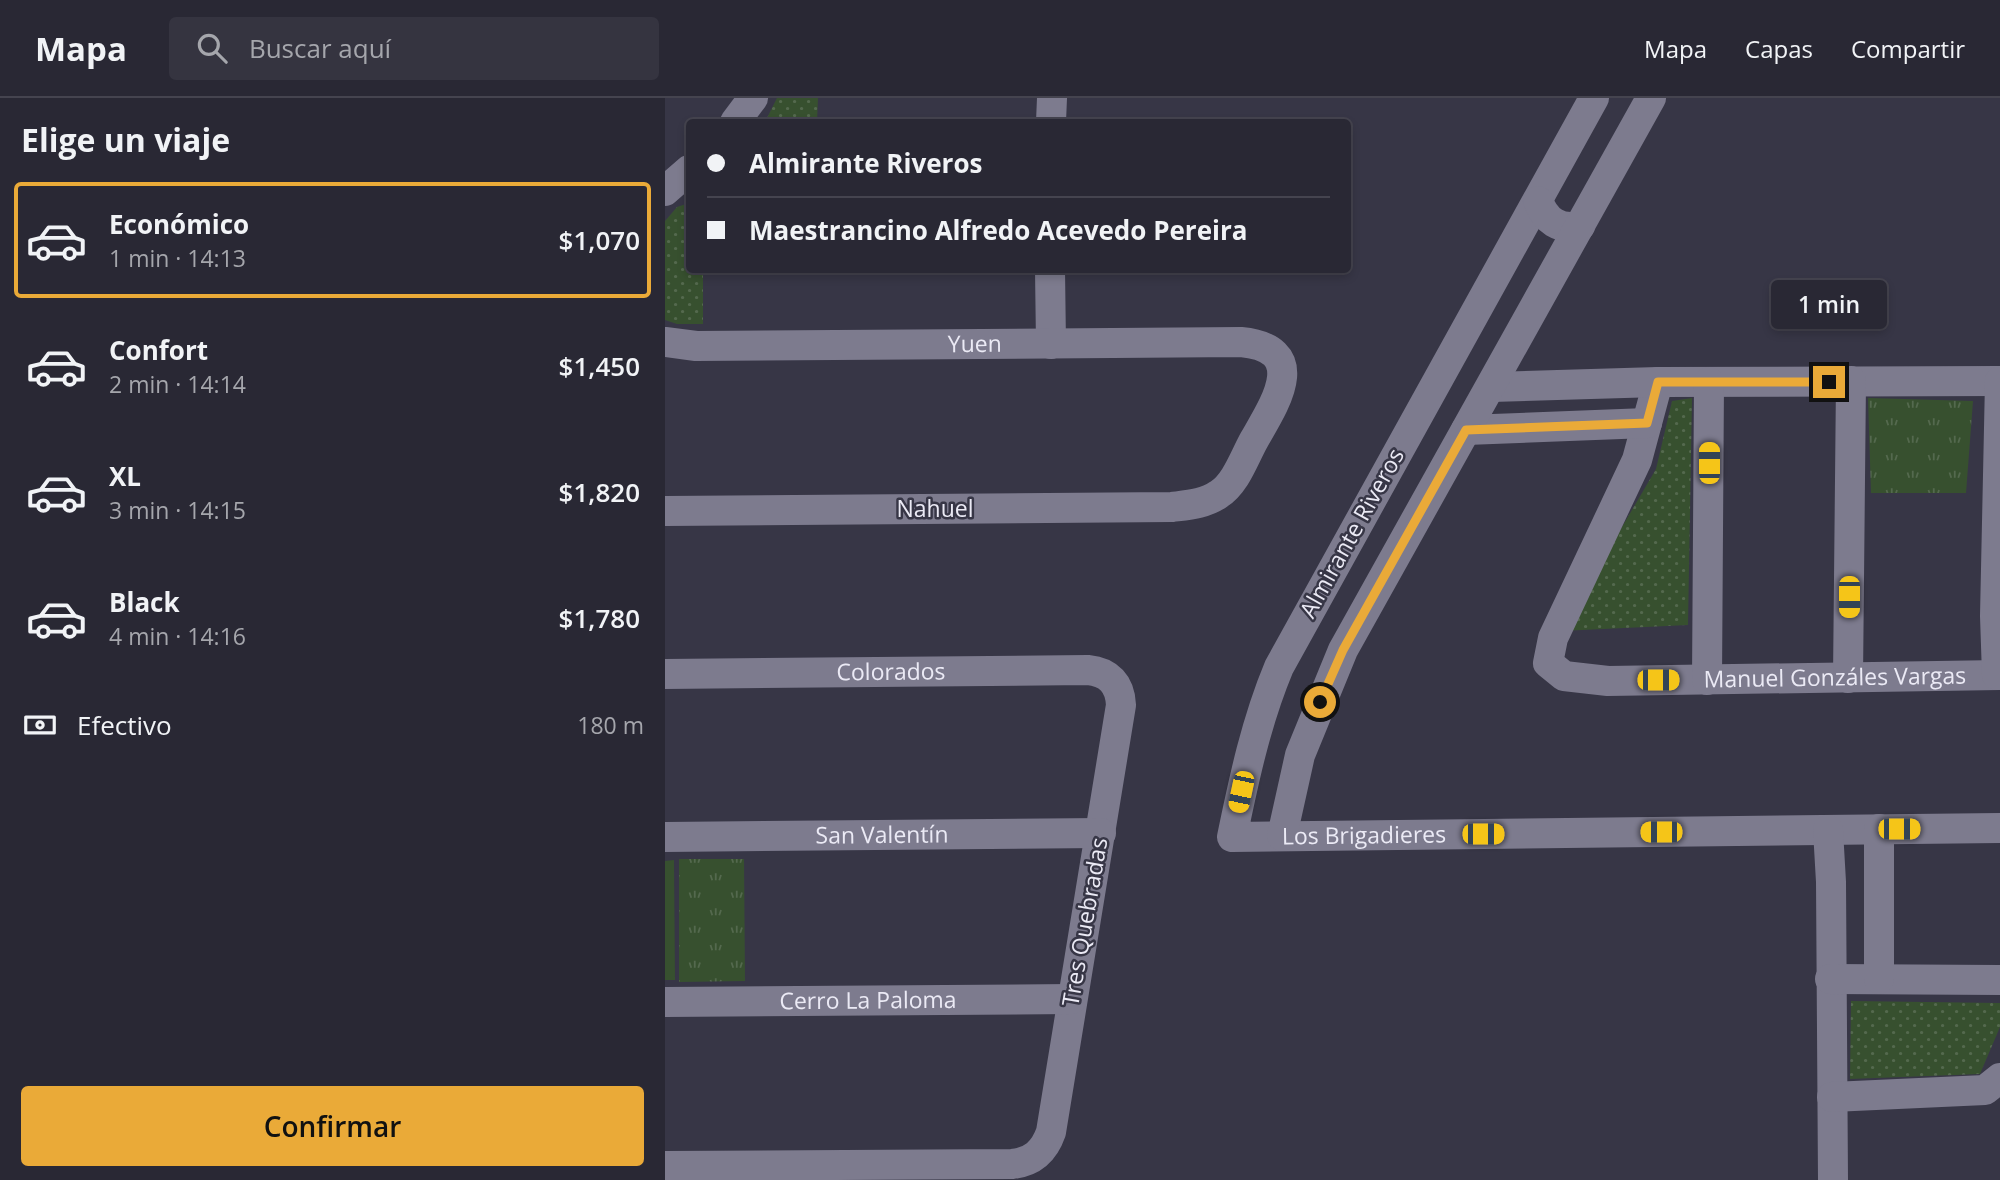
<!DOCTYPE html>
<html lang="es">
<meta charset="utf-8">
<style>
:root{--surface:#292834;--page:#353440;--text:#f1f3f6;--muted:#a5a6ac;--line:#45444f;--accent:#eaaa38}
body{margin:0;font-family:"Open Sans",sans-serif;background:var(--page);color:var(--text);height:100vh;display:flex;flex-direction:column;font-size:26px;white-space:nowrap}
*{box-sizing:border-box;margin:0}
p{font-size:23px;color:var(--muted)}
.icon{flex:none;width:38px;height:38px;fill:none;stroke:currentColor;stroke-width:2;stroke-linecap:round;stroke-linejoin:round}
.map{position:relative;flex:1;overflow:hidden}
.panel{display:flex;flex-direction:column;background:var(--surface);width:665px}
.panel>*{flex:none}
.guide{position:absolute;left:21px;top:21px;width:665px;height:154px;border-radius:7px;box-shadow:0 4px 10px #0003,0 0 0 2px var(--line);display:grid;align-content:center;height:154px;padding:0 21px;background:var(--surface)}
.end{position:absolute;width:32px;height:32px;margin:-16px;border:9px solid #eaaa38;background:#111;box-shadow:0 0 0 4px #111}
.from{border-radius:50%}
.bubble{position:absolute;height:49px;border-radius:7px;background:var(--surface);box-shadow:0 4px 10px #0003,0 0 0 2px var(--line);font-size:23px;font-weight:600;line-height:49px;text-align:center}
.car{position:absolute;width:21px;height:42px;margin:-21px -10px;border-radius:9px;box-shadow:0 0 5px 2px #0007;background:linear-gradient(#f5c518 24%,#345 0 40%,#f5c518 0 76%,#345 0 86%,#f5c518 0)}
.guide b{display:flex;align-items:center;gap:24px;height:66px;font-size:26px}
.guide b+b{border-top:2px solid var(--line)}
.guide i{width:18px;height:18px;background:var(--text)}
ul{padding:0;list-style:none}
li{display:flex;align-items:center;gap:21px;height:116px;margin:0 14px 10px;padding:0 7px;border:4px solid transparent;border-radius:7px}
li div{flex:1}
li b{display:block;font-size:26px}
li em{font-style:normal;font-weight:600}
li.selected{border-color:var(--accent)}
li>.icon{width:63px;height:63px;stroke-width:1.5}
h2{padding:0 21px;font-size:32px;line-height:84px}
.pay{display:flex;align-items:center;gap:18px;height:77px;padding:0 21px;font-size:26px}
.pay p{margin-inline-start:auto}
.cta{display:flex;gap:14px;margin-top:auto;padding:14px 21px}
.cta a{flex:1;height:80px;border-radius:7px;background:var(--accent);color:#111;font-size:28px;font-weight:600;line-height:80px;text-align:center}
header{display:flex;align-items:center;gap:42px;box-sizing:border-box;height:98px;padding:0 35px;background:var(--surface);border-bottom:2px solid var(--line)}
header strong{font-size:33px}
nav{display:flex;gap:38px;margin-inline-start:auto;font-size:24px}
.search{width:490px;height:63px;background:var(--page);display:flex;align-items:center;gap:18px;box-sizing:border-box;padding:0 24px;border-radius:7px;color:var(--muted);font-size:26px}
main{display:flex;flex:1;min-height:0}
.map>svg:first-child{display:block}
</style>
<header>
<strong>Mapa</strong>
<div class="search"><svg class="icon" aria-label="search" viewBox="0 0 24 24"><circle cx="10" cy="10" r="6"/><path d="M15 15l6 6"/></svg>Buscar aquí</div>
<nav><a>Mapa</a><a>Capas</a><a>Compartir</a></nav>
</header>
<main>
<section class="panel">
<h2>Elige un viaje</h2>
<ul>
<li class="selected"><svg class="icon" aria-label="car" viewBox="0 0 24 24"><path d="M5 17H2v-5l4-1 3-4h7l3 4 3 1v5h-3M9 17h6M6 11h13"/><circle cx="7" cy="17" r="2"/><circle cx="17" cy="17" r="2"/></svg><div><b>Económico</b><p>1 min · 14:13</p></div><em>$1,070</em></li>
<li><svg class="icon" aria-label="car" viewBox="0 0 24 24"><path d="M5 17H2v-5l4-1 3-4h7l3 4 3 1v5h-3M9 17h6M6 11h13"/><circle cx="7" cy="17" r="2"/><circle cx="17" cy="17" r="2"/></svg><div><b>Confort</b><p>2 min · 14:14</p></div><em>$1,450</em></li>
<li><svg class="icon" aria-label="car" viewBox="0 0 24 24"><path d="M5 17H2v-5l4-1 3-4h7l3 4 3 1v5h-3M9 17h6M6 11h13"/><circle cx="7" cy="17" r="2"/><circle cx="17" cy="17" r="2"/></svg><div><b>XL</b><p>3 min · 14:15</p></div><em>$1,820</em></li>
<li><svg class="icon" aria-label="car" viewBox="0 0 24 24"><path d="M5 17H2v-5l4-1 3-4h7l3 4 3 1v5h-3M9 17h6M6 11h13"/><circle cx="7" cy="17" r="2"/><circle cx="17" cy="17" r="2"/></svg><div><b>Black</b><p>4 min · 14:16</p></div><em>$1,780</em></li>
</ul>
<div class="pay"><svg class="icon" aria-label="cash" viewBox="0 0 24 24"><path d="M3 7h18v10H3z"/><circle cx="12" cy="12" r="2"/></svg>Efectivo<p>180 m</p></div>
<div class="cta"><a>Confirmar</a></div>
</section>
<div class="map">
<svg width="1335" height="1082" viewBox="0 0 1335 1082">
<defs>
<pattern id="grass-tufts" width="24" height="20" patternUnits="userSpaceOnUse" patternTransform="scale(1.75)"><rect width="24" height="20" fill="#37502f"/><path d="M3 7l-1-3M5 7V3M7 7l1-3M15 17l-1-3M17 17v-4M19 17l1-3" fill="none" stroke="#54694e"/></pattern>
<pattern id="park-dots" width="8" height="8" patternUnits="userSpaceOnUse" patternTransform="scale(1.75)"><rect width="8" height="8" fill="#37502f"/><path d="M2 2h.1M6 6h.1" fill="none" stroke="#54694e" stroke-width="1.8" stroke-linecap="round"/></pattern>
</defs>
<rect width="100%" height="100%" fill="#373646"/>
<!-- grass -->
<g fill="url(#grass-tufts)">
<polygon points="1203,300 1308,303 1301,395 1206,395"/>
<polygon points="14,761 79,761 80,883 14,884"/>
</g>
<!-- park -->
<g fill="url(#park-dots)">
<polygon points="112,0 153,0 152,24 100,24"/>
<polygon points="24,105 24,172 38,172 38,226 12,226 0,222 0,123 12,109"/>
<polygon points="1027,300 1023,527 896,533 991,371 1007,303"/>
<polygon points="1186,903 1335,905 1335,929 1315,976 1185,981"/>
</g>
<!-- pitch -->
<polygon fill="#37502f" points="9,762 10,882 0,882 0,763"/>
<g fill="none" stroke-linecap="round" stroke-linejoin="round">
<!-- minor -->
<g stroke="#7d7b8e" stroke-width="30">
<path id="s1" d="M929,0L614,569C591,624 579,681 567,739L1335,730"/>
<polyline points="70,24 88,0"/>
<polyline points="386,24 387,0"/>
<polyline points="0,93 24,72"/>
<path d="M873,103C881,123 894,132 915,128"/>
<polyline points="385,172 386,246"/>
<path id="s2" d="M0,244L31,248L576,244C647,251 609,307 589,342C579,360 571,385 554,396C540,406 523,407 507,409L0,413"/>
<path id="s3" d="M993,284L972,362L888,540L883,565L899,578L943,583L1335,577"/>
<polyline points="826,289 993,284 1335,283"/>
<polyline points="801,332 982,325"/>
<path id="s4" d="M0,576L423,572C444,574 455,586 456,607L386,1034C379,1054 367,1064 347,1066L0,1068"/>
<polyline points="1332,577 1330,518 1335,283"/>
<polyline points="1183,580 1186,283"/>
<polyline points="1042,582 1044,284"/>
<polyline points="1163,732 1166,784 1168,1082"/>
<polyline points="617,738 635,657 678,552 986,0"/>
<path id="s5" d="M0,739L436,735"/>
<polyline points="1165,881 1335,882"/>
<polyline points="1214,881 1214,731"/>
<path id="s6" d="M0,904L407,901"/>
<polyline points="1167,999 1320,992 1335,980"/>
</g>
</g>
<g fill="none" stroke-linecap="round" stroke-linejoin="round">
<!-- route -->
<polyline stroke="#eaaa38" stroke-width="9" points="655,604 678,552 801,332 982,325 993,284 1164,284"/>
</g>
<g text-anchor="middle" stroke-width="5" stroke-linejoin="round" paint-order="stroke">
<!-- street labels -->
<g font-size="23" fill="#ebeaf5" stroke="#373646">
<text dy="8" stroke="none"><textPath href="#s2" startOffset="310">Yuen</textPath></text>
<text x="270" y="419">Nahuel</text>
<text transform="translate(687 435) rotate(-61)" y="8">Almirante Riveros</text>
<text dy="8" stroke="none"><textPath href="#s4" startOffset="226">Colorados</textPath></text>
<text dy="8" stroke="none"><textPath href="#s3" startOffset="595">Manuel Gonzáles Vargas</textPath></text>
<text dy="8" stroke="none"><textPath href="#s5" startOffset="217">San Valentín</textPath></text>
<text dy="8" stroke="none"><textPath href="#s1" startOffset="959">Los Brigadieres</textPath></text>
<text transform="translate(420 824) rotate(-80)" y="8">Tres Quebradas</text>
<text dy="8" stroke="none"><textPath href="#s6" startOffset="203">Cerro La Paloma</textPath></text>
</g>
</g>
</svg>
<i class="end from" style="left:655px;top:604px"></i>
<i class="end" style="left:1164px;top:284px"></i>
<div class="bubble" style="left:1106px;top:182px;width:116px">1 min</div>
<i class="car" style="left:1044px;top:365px;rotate:0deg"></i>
<i class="car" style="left:1184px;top:499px;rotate:180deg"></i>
<i class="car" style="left:993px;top:582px;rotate:90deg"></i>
<i class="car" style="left:576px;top:694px;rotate:192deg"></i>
<i class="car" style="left:1234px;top:731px;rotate:90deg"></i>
<i class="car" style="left:996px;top:734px;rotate:270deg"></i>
<i class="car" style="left:818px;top:736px;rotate:90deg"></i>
<div class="guide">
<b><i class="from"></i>Almirante Riveros</b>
<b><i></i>Maestrancino Alfredo Acevedo Pereira</b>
</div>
</div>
</main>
